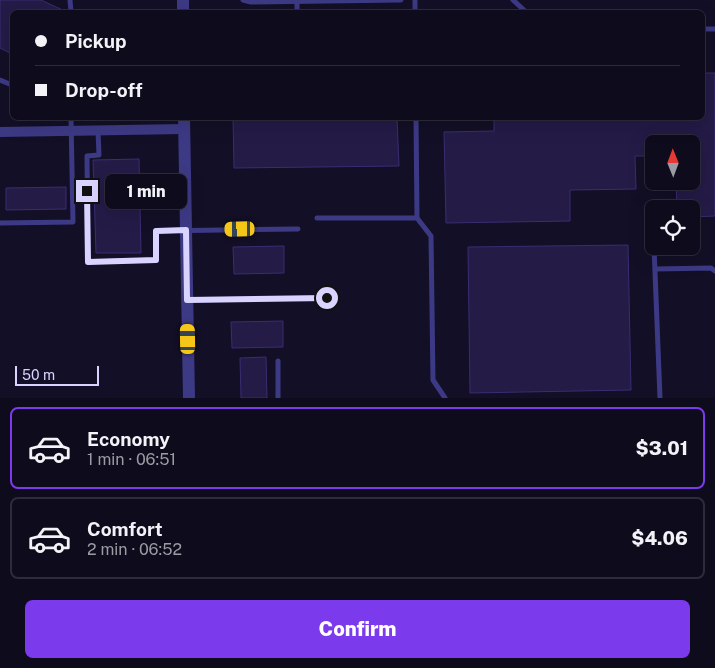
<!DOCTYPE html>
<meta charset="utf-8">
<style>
:root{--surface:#0e0b1c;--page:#171425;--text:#f1f3f6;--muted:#9b9ba3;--line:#2e2b3b;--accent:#7c3aed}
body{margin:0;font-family:"Public Sans",sans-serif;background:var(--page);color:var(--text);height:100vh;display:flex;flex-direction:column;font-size:19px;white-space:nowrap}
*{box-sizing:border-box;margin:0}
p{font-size:16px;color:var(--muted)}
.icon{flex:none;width:28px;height:28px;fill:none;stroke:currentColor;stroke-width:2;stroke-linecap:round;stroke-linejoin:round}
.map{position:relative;height:398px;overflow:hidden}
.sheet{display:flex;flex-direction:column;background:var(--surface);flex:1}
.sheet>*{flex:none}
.hud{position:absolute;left:10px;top:10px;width:695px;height:110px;border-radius:8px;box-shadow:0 5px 20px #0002,0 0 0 1px var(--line);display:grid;align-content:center;height:110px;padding:0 25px;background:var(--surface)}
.needle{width:32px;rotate:359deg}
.tools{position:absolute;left:645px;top:135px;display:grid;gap:10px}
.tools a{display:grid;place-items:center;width:55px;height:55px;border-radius:8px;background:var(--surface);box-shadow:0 5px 20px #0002,0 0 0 1px var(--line);font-size:25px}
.scale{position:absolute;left:15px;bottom:12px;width:84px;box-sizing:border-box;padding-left:5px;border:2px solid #d9d4ff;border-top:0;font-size:14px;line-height:18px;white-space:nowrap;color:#d9d4ff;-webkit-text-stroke:4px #130f26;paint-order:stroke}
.end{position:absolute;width:22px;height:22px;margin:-11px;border:6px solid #d9d4ff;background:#111;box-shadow:0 0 0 2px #111}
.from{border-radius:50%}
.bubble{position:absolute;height:35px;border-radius:8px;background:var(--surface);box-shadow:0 5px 20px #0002,0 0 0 1px var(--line);font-size:16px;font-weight:800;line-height:35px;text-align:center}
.car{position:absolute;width:15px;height:30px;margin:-15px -8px;border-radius:6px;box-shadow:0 0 4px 1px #0007;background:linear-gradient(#f5c518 24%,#345 0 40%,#f5c518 0 76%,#345 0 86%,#f5c518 0)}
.hud b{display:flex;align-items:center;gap:18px;height:48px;font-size:19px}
.hud b+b{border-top:1px solid var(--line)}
.hud i{width:12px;height:12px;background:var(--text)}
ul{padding:9px 0 0;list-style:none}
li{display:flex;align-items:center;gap:15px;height:82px;margin:0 10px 8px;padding:0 15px;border:2px solid var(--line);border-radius:8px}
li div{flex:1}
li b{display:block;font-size:19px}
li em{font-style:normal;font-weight:800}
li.on{border-color:var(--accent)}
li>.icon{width:45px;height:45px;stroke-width:1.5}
.button{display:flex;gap:10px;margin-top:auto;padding:10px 25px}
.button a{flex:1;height:58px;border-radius:8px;background:var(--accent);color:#fff;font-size:20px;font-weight:800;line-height:58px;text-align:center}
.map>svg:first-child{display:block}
</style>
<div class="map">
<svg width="715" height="398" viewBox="0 0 715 398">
<rect width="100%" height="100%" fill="#130f26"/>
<!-- building -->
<g fill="#241b47" stroke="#3b2d73">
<polygon points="0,0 41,0 67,12 12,12 12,54 0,48"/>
<polygon points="702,73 715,73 715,216 691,217 691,209 677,209 676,181 691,181 691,144 654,144 654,156 635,156 636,189 570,190 570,221 446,223 444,132 494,131 494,118 702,118"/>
<polygon points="233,118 397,118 399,166 234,168"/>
<polygon points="139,159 141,253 96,253 93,160"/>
<polygon points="66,187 66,209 6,210 6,188"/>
<polygon points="628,245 631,390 470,393 468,247"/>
<polygon points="284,246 284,273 234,274 233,247"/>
<polygon points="283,321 283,347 232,348 231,322"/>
<polygon points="266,357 267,398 241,398 240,358"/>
</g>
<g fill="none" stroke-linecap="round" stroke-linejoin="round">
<!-- service -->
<g stroke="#3d3a85" stroke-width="5">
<polyline points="70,0 71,12"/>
<polyline points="243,0 251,2 401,0"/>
<polyline points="415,0 415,12"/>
<polyline points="513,0 526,12"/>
<polyline points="297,12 297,2"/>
<polyline points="702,29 715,29"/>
<polyline points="0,80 12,85"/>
<polyline points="416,118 417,218 431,236 433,380 445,398"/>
<polyline points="98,131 99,155 87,156 88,262 156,260 156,231 298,229"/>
<polyline points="317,218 417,218"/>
<polyline points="653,221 660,398"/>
<polyline points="0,223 73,222 71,118"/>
<polyline points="655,269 711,268 715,271"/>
<polyline points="187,300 327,298"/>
<polyline points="278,361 278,398"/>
</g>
<!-- minor -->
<polyline stroke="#3d3a85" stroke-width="10" points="0,132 184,129"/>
<!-- tertiary -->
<g stroke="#3d3a85" stroke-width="12">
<polyline points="183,0 183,12"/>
<polyline points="184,118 189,398"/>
</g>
</g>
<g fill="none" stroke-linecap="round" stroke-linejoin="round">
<!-- route -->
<polyline stroke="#d9d4ff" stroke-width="6" points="87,191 88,262 156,260 156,231 186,230 187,300 327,298"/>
</g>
</svg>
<div class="tools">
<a><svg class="needle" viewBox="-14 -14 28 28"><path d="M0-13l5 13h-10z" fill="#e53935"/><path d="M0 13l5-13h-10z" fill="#9b9ba3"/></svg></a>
<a><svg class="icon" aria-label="locate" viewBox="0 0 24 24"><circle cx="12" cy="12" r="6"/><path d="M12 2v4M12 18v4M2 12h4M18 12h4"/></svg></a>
</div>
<div class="scale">50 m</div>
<i class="end from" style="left:327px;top:298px"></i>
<i class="end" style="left:87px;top:191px"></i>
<div class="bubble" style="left:105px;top:174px;width:82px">1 min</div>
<i class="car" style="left:240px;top:229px;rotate:269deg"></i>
<i class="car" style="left:188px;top:339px;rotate:359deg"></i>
<div class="hud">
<b><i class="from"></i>Pickup</b>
<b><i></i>Drop-off</b>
</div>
</div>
<section class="sheet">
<ul>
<li class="on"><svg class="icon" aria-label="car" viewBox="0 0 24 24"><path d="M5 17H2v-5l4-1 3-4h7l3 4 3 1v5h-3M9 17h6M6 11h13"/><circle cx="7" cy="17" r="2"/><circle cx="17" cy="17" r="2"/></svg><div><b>Economy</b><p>1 min · 06:51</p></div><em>$3.01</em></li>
<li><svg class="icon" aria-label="car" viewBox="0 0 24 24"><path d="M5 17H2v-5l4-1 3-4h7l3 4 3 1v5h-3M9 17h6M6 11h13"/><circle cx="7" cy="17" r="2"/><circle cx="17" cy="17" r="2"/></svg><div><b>Comfort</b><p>2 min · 06:52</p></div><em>$4.06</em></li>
</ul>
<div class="button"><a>Confirm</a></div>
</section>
